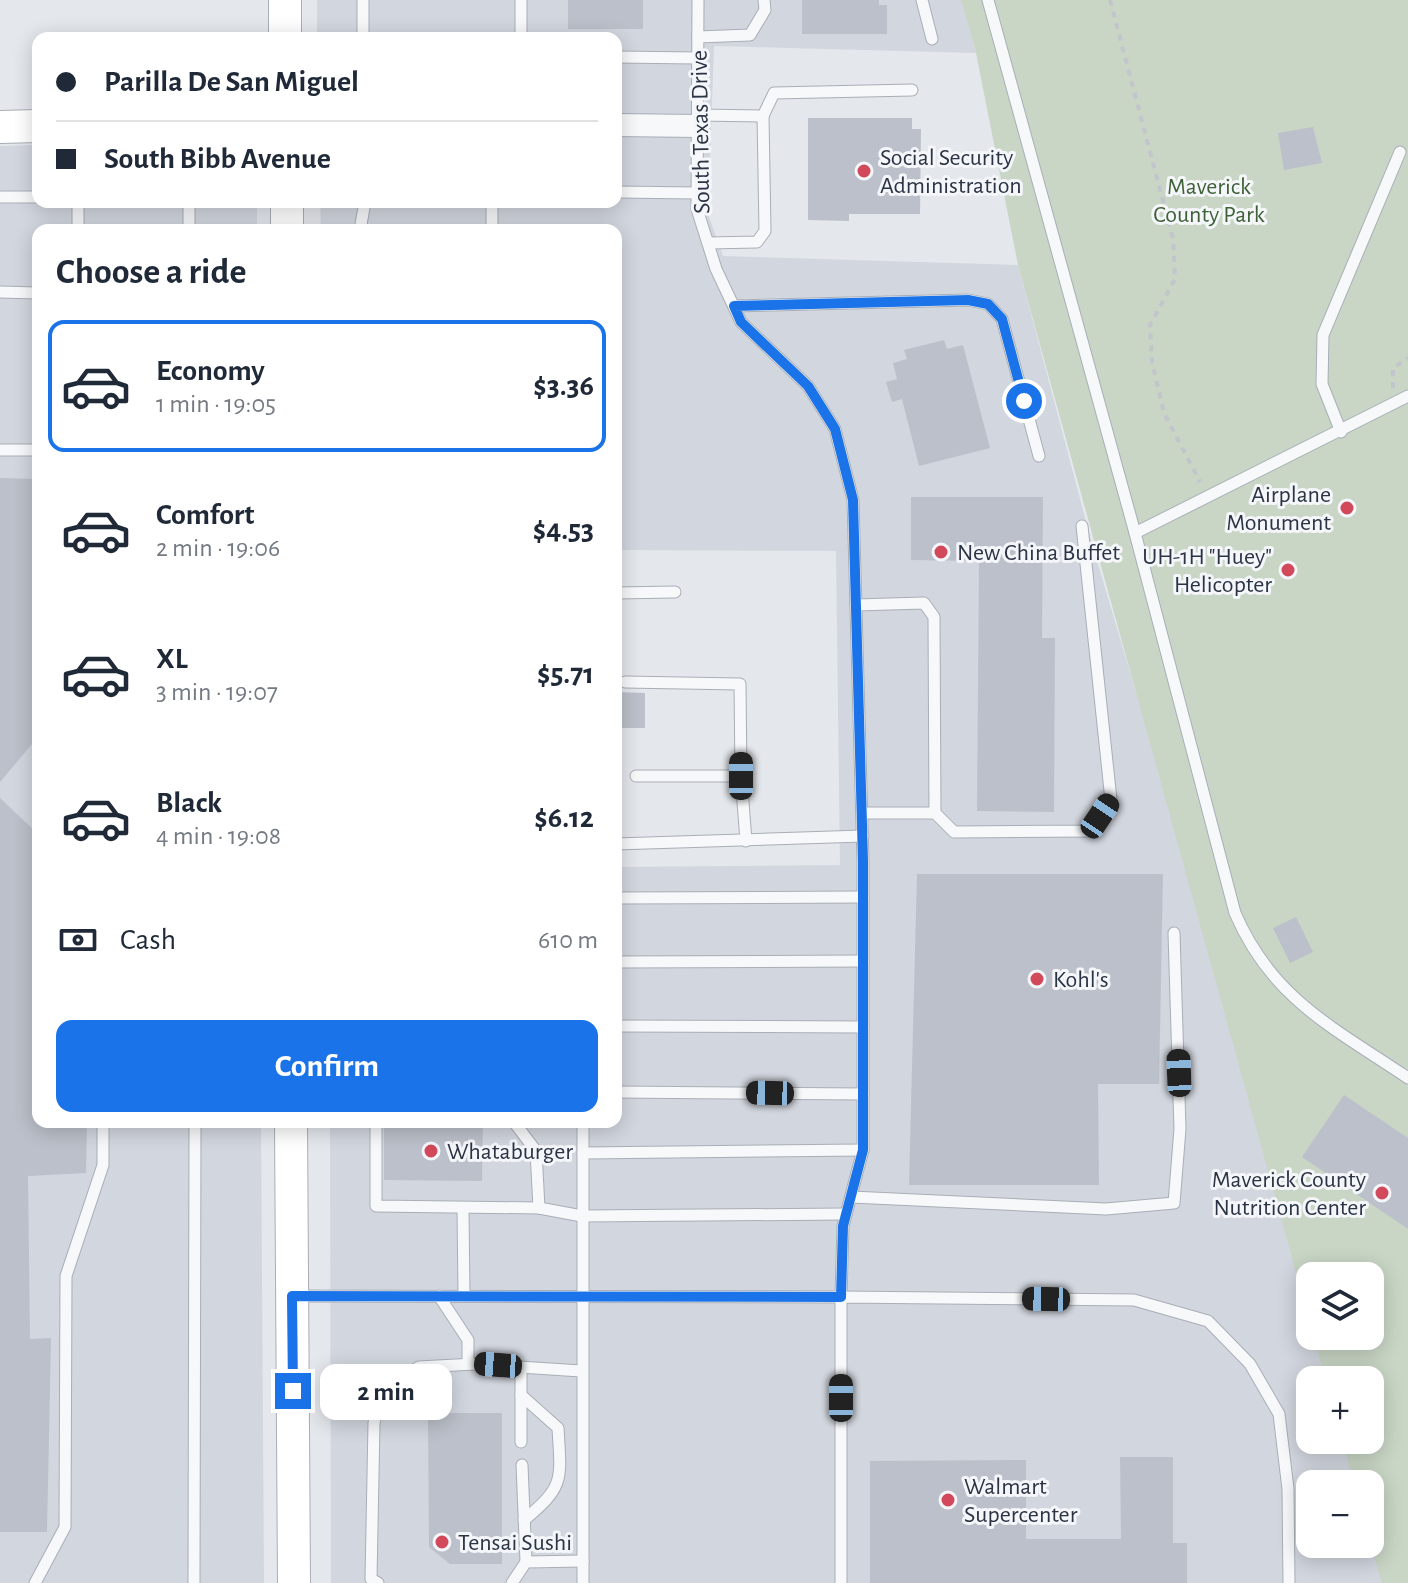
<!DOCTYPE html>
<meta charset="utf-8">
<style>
:root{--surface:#fff;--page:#f2f2f3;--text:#1f2937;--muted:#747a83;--line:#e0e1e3;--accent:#1a73e8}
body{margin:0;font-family:"Alegreya Sans",sans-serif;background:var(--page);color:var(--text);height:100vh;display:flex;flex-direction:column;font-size:30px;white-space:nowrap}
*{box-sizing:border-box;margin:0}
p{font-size:26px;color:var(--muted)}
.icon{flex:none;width:44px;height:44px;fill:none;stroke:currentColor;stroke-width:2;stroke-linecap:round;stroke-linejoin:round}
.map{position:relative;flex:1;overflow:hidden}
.sheet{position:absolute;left:32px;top:224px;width:590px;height:904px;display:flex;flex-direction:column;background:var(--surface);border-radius:16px;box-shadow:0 4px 20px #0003}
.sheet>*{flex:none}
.guide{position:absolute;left:32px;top:32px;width:590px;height:176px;border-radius:16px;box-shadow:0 4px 20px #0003;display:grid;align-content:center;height:176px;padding:0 24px;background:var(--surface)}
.tools{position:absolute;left:1296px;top:1262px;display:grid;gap:16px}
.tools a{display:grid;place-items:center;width:88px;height:88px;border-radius:16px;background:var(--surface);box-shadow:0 4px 20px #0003;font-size:40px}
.end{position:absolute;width:36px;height:36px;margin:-18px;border:10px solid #1a73e8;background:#fff;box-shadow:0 0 0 4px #fff}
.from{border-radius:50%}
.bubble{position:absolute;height:56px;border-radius:16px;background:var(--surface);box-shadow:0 4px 20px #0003;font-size:26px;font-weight:700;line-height:56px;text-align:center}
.car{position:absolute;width:24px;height:48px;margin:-24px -12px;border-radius:10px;box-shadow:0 0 6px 2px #0007;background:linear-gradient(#222 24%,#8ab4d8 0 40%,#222 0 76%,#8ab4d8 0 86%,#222 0)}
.guide b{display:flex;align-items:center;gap:28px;height:76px;font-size:30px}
.guide b+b{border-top:2px solid var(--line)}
.guide i{width:20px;height:20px;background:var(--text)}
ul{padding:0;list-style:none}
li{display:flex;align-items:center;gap:24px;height:132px;margin:0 16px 12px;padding:0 8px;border:4px solid transparent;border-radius:16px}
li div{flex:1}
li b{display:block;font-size:30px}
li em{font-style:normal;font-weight:700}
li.selected{border-color:var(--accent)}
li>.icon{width:72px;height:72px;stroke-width:1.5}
h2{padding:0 24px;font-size:36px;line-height:96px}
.pay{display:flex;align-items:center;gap:20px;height:88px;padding:0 24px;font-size:30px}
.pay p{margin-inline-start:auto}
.cta{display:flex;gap:16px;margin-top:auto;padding:16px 24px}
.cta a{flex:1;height:92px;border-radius:16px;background:var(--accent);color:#fff;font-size:32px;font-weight:700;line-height:92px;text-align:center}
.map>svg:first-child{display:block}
</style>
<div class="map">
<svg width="1408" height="1583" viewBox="0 0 1408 1583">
<rect width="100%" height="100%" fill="#e4e7ec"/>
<!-- built -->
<g fill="#d2d6de">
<polygon points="317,0 961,0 976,53 714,46 708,214 723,256 1018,265 1092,544 1310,1279 1310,1336 1327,1336 1338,1380 1310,1380 1310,1440 1353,1440 1363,1484 1310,1484 1310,1544 1370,1544 1370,1512 1387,1583 331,1583 330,1122 616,1122 616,867 840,865 836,551 616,550 616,230 321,230 320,202 616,202 616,38 317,38"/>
<polygon points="38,145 38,202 257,202 257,230 38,230 38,1122 261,1122 264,1583 0,1583 0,146"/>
</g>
<!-- green -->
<polygon fill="#c9d6c5" points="961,0 1408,0 1408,1583 1382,1583 1370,1541 1370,1484 1354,1484 1342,1440 1370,1440 1370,1380 1326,1380 1313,1336 1370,1336 1370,1276 1310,1276 1310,1323 1018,265 976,53"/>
<!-- building -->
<g fill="#bbc0ca">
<rect x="568" y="0" width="75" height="29"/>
<polygon points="802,0 879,0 879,5 887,5 887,34 802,34"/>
<polygon points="808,118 912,118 912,129 921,129 920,214 849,214 849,221 808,220"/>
<polygon points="1313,127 1322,163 1284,170 1278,133"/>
<polygon points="944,340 947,349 963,345 990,448 919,466 902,399 892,402 886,382 897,379 893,363 907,359 904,350"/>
<polygon points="0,478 38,479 37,738 0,782"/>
<polygon points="911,497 1043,497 1042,638 1055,638 1054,812 977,811 979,561 911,560"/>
<polygon points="616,692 645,693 645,728 616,728"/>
<polygon points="0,798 38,834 38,1122 87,1122 86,1173 28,1176 30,1339 51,1338 47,1532 0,1532"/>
<polygon points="917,874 1163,874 1159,1084 1098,1084 1099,1185 909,1185"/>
<polygon points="1296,917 1313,952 1290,963 1273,928"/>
<polygon points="1344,1095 1408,1138 1408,1229 1302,1157"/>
<polygon points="384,1122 483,1122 482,1181 384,1180"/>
<polygon points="428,1413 502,1413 502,1564 450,1564 429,1547"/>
<polygon points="1120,1457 1173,1457 1173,1543 1187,1543 1187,1583 870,1583 870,1461 1026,1460 1026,1539 1121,1539"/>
</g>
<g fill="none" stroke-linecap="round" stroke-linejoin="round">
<!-- lane casing -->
<g stroke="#a9aeb7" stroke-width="13">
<g id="lane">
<polyline points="363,0 363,38"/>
<polyline points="521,0 521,38"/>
<polyline points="922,0 932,39"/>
<path d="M988,0L1135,533L1235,913C1272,999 1334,1028 1408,1078"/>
<polyline points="698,37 750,35 765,10 764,0"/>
<polyline points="616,57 698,58"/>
<polyline points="698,115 763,116 774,93 912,90"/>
<polyline points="616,192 698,193"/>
<polyline points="0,197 38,197"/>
<polyline points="78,202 78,230"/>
<polyline points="189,230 189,202"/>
<polyline points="360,230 365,202"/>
<polyline points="492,230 492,202"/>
<polyline points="708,243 757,242 765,231 763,116"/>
<polyline points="0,292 38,293"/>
<polyline points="734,306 968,300 988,304 1002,319 1039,456"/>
<polyline points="1341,432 1322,384 1323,335 1400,152"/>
<polyline points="0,450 38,450"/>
<polyline points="1135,533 1408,396"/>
<polyline points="616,593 675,592"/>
<polyline points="856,605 924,603 934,617 935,813"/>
<polyline points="625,682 740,684 741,776"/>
<polyline points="636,776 741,776 746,841"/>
<polyline points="862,813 935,813 954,832 1089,831 1111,800 1082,526"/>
<polyline points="616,844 863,836"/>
<polyline points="616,898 863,897"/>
<polyline points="616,962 863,961"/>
<polyline points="616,1026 863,1027"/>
<polyline points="616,1092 863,1094"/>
<polyline points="376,1122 376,1206 539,1208 582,1216 846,1214"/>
<polyline points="514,1122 536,1151 539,1208"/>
<polyline points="583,1122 583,1583"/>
<polyline points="583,1153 863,1150"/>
<polyline points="851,1197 1106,1209 1174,1203 1180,1129 1174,933"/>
<polyline points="463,1208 464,1296"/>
<polyline points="296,1296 841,1297 843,1226 863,1150 863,861 853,500 835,429 808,386 741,322 716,269 697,209 698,0"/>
<polyline points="439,1296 468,1340 468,1364"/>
<polyline points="521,1367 521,1442"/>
<path d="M521,1395L558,1428C561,1480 565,1486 524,1520"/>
<polyline points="522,1465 526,1562"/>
<polyline points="35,1583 65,1527 66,1276 103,1165 103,1122"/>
<polyline points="194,1583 195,1122"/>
<polyline points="378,1583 371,1579 374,1423 381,1390 419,1367 475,1364 581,1371"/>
<polyline points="512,1583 526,1562 583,1561"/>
<polyline points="841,1583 841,1297 1134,1300 1208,1321 1250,1364 1279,1414 1288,1489 1289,1583"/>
</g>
</g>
<!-- street casing -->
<g stroke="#a9aeb7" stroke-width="24">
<polyline id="street" points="616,125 698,126"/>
</g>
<!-- secondary casing -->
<g stroke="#a9aeb7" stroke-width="34">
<g id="secondary">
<polyline points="285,0 285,38"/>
<polyline points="0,127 38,126"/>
<polyline points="287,202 287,230"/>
<polyline points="291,1122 294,1583"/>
</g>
</g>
<!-- path -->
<g stroke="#c2c5cb" stroke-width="4" stroke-dasharray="6 6" stroke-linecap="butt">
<polyline points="1110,0 1173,239 1175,279 1150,325 1152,362 1164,413 1200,482"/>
<polyline points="1393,388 1393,368 1408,358"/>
</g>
<!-- lane -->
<use href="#lane" stroke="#f7f8fa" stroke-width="11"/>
<!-- street -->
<use href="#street" stroke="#f7f8fa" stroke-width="22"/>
<!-- secondary -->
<use href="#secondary" stroke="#fff" stroke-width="32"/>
</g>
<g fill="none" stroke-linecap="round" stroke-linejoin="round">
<!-- route -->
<polyline stroke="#1a73e8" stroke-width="10" points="293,1391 292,1296 841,1297 843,1226 863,1150 863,861 853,500 835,429 808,386 741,322 734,306 968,300 988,304 1002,319 1024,401"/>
</g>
<!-- markers -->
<g fill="#d1495b" stroke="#f4f6f9" stroke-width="3">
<circle cx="864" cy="171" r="8"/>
<circle cx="1347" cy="508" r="8"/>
<circle cx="941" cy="552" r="8"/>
<circle cx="1288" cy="570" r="8"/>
<circle cx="1037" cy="979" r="8"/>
<circle cx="431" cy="1151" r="8"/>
<circle cx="1382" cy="1193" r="8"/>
<circle cx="948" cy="1500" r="8"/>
<circle cx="442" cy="1542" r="8"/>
</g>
<g text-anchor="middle" stroke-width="6" stroke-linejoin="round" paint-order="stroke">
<!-- street labels -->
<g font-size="24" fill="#2b3445" stroke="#f4f6f9">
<text transform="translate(700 132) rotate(-91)" y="8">South Texas Drive</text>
</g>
<!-- poi labels -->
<g font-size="24" fill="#2b3445" stroke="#f4f6f9" text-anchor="start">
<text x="880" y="165">Social Security<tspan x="880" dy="28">Administration</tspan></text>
<text x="1331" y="502" text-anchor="end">Airplane<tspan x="1331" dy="28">Monument</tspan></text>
<text x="957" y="560">New China Buffet</text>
<text x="1272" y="564" text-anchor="end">UH-1H "Huey"<tspan x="1272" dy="28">Helicopter</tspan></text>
<text x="1053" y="987">Kohl's</text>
<text x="447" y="1159">Whataburger</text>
<text x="1366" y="1187" text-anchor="end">Maverick County<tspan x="1366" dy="28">Nutrition Center</tspan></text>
<text x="964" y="1494">Walmart<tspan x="964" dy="28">Supercenter</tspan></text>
<text x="458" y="1550">Tensai Sushi</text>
</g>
<!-- park labels -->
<g font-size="24" fill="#3f6138" stroke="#f4f6f9">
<text x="1209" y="194">Maverick<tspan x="1209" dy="28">County Park</tspan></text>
</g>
</g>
</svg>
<div class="tools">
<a><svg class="icon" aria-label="layers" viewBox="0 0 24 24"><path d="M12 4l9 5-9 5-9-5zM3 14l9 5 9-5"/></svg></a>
<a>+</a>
<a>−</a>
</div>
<i class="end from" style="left:1024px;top:401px"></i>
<i class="end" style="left:293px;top:1391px"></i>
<div class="bubble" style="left:320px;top:1364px;width:132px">2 min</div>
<i class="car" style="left:741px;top:776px;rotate:0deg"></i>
<i class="car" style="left:1100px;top:816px;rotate:34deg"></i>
<i class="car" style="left:1179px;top:1073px;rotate:358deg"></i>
<i class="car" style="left:770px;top:1093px;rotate:271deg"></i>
<i class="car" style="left:1046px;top:1299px;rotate:271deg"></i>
<i class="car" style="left:498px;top:1365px;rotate:274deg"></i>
<i class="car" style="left:841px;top:1398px;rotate:0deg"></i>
<div class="guide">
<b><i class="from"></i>Parilla De San Miguel</b>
<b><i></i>South Bibb Avenue</b>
</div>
<section class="sheet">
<h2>Choose a ride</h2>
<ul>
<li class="selected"><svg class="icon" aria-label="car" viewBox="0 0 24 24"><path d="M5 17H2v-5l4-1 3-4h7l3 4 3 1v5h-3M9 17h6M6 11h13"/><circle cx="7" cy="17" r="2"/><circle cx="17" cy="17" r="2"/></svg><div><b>Economy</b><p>1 min · 19:05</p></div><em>$3.36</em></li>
<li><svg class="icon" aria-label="car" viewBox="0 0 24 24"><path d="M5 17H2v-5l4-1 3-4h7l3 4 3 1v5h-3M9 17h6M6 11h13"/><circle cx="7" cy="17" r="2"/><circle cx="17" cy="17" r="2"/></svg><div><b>Comfort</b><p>2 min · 19:06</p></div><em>$4.53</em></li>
<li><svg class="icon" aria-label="car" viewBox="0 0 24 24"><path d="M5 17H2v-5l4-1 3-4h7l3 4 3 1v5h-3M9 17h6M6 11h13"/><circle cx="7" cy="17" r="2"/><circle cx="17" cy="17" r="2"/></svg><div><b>XL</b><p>3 min · 19:07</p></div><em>$5.71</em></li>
<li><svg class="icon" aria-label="car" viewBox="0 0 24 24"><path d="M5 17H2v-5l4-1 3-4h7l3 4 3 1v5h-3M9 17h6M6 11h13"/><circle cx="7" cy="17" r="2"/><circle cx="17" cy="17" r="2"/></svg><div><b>Black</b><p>4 min · 19:08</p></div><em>$6.12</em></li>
</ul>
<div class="pay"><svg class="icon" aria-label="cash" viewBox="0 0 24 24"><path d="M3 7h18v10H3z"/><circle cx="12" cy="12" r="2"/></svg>Cash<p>610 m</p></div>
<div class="cta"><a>Confirm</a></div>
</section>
</div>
